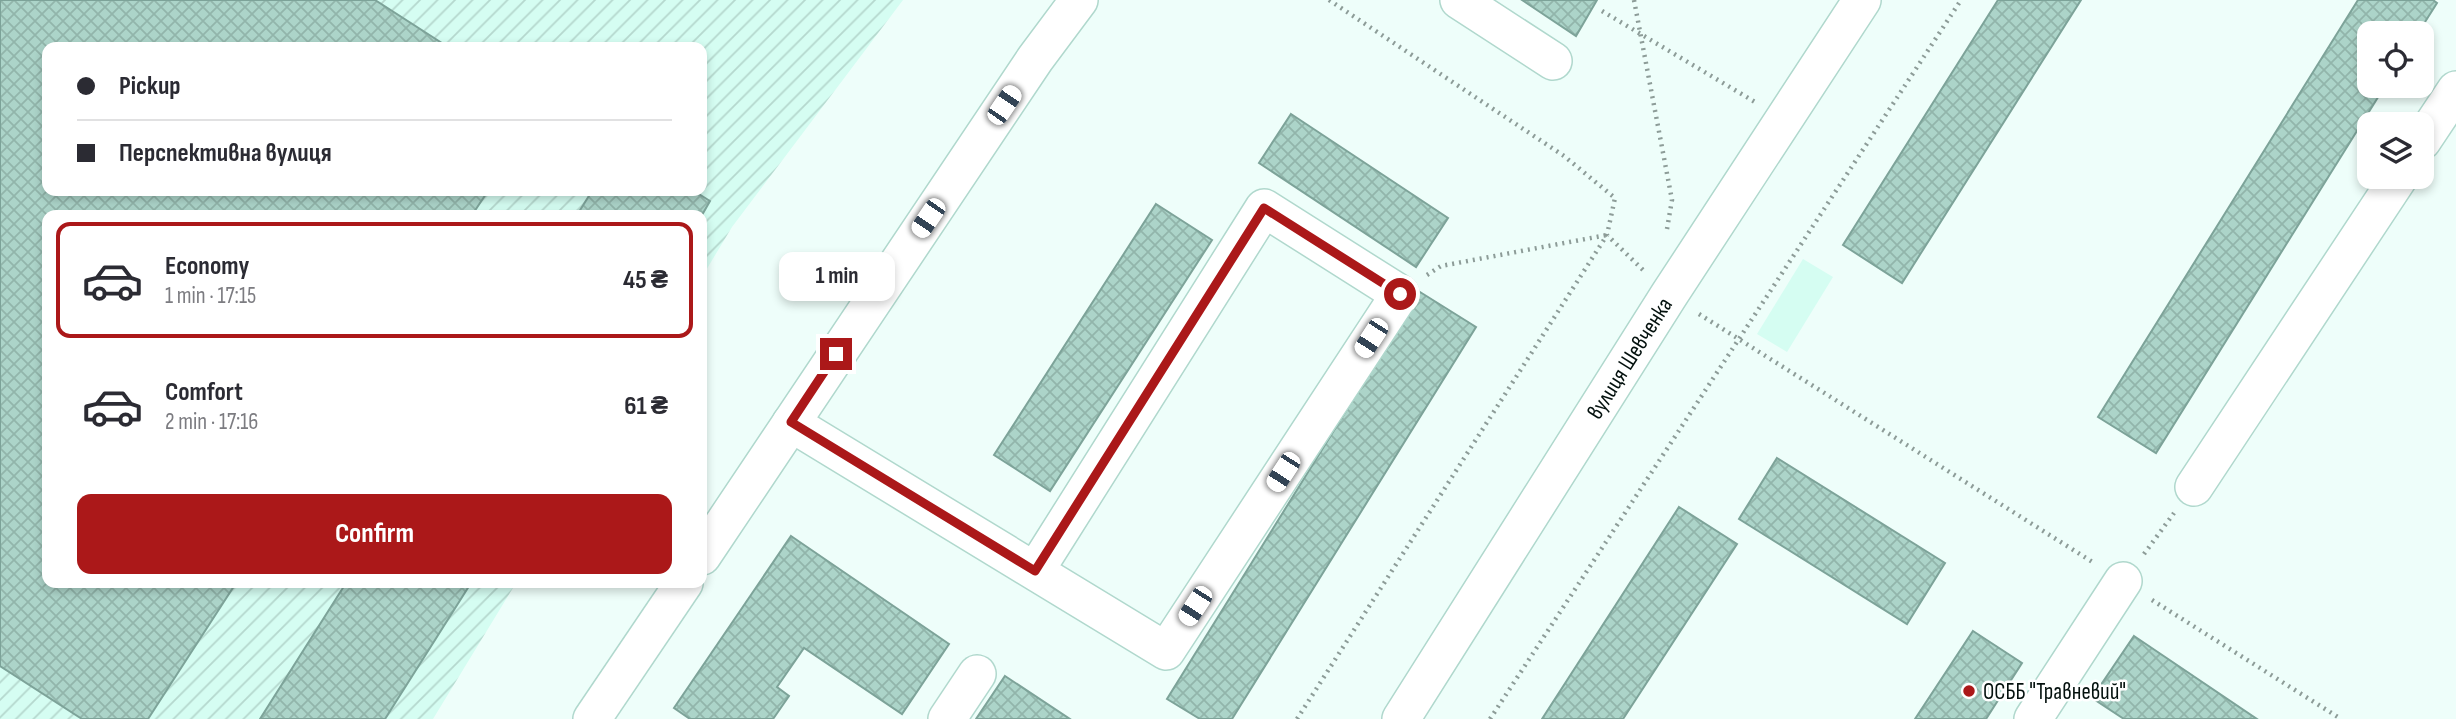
<!DOCTYPE html>
<meta charset="utf-8">
<style>
:root{--surface:#fff;--page:#f2f2f3;--text:#2b2b33;--muted:#7c7c81;--line:#e1e1e2;--accent:#ab1819}
body{margin:0;font-family:"Sofia Sans Condensed",sans-serif;background:var(--page);color:var(--text);height:100vh;display:flex;flex-direction:column;font-size:26px;white-space:nowrap}
*{box-sizing:border-box;margin:0}
p{font-size:23px;color:var(--muted)}
.icon{flex:none;width:38px;height:38px;fill:none;stroke:currentColor;stroke-width:2;stroke-linecap:round;stroke-linejoin:round}
.map{position:relative;flex:1;overflow:hidden}
.sheet{position:absolute;left:42px;top:210px;width:665px;height:378px;display:flex;flex-direction:column;background:var(--surface);border-radius:14px;box-shadow:0 4px 10px #0003}
.sheet>*{flex:none}
.top-card{position:absolute;left:42px;top:42px;width:665px;height:154px;border-radius:14px;box-shadow:0 4px 10px #0003;display:grid;align-content:center;height:154px;padding:0 35px;background:var(--surface)}
.buttons{position:absolute;left:2357px;top:21px;display:grid;gap:14px}
.buttons a{display:grid;place-items:center;width:77px;height:77px;border-radius:14px;background:var(--surface);box-shadow:0 4px 10px #0003;font-size:35px}
.end{position:absolute;width:32px;height:32px;margin:-16px;border:9px solid #ab1819;background:#fff;box-shadow:0 0 0 4px #fff}
.from{border-radius:50%}
.bubble{position:absolute;height:49px;border-radius:14px;background:var(--surface);box-shadow:0 4px 10px #0003;font-size:23px;font-weight:700;line-height:49px;text-align:center}
.car{position:absolute;width:21px;height:42px;margin:-21px -10px;border-radius:9px;box-shadow:0 0 5px 2px #0007;background:linear-gradient(#fff 24%,#345 0 40%,#fff 0 76%,#345 0 86%,#fff 0)}
.top-card b{display:flex;align-items:center;gap:24px;height:66px;font-size:26px}
.top-card b+b{border-top:2px solid var(--line)}
.top-card i{width:18px;height:18px;background:var(--text)}
ul{padding:12px 0 0;list-style:none}
li{display:flex;align-items:center;gap:21px;height:116px;margin:0 14px 10px;padding:0 21px;border:4px solid transparent;border-radius:14px}
li div{flex:1}
li b{display:block;font-size:26px}
li em{font-style:normal;font-weight:700}
li.active{border-color:var(--accent)}
li>.icon{width:63px;height:63px;stroke-width:1.5}
.action{display:flex;gap:14px;margin-top:auto;padding:14px 35px}
.action a{flex:1;height:80px;border-radius:14px;background:var(--accent);color:#fff;font-size:28px;font-weight:700;line-height:80px;text-align:center}
.map>svg:first-child{display:block}
</style>
<div class="map">
<svg width="2456" height="719" viewBox="0 0 2456 719">
<defs>
<pattern id="industrial-furrows" width="10" height="10" patternUnits="userSpaceOnUse" patternTransform="scale(1.75)"><rect width="10" height="10" fill="#d5fdf2"/><path d="M-1 1l2-2M0 10L10 0M9 11l2-2" fill="none" stroke="#b5d8ce"/></pattern>
<pattern id="building-cross-hatch" width="8" height="8" patternUnits="userSpaceOnUse" patternTransform="scale(1.75)"><rect width="8" height="8" fill="#acd4c9"/><path d="M0 0l8 8M0 8l8-8" fill="none" stroke="#92b5ab"/></pattern>
</defs>
<rect width="100%" height="100%" fill="#eefefa"/>
<!-- built -->
<polygon fill="#d5fdf2" points="1803,259 1833,277 1787,352 1757,334"/>
<!-- industrial -->
<path fill="url(#industrial-furrows)" fill-rule="evenodd" d="M0,0H903L732,227L702,277V215H47V583H516L433,719H0ZM47,47H702V191H47Z"/>
<!-- building -->
<g fill="url(#building-cross-hatch)" stroke="#7da399" stroke-width="2">
<polygon points="0,0 375,0 448,47 47,47 47,191 488,191 472,215 47,215 47,583 236,583 148,719 82,719 0,666"/>
<polygon points="1522,0 1597,0 1576,36"/>
<polygon points="1998,0 2081,0 1902,283 1843,245"/>
<polygon points="2358,0 2433,0 2437,3 2418,33 2370,33 2370,86 2385,86 2156,453 2098,417"/>
<polygon points="1291,114 1448,218 1416,267 1259,163"/>
<polygon points="592,191 694,191 710,201 702,215 577,215"/>
<polygon points="1156,204 1212,240 1050,491 994,455"/>
<polygon points="1420,292 1476,327 1232,719 1200,719 1167,699"/>
<polygon points="1777,458 1945,563 1907,624 1739,519"/>
<polygon points="1679,507 1737,544 1623,719 1542,719"/>
<polygon points="791,536 949,644 902,714 804,648 777,687 789,696 773,719 690,719 674,708"/>
<polygon points="346,583 471,583 385,719 260,719"/>
<polygon points="1973,631 2022,663 1986,719 1915,719"/>
<polygon points="2134,636 2257,719 2124,719 2092,698"/>
<polygon points="1005,676 1070,719 976,719"/>
</g>
<g fill="none" stroke-linecap="round" stroke-linejoin="round">
<!-- minor casing -->
<g stroke="#b0d8cd" stroke-width="40">
<g id="minor">
<polyline points="1459,0 1553,61"/>
<polyline points="2422,141 2456,90"/>
<polyline points="791,423 1166,651 1400,294 1264,208 1035,571"/>
<polyline points="2194,487 2399,177"/>
<polyline points="702,556 1035,59 1079,0"/>
<polyline points="592,719 684,583"/>
<polyline points="947,719 977,674"/>
<path id="s1" d="M1401,719L1669,295L1862,0"/>
<polyline points="2033,719 2123,581"/>
</g>
</g>
<!-- path -->
<g stroke="#8d9c98" stroke-width="4.5" stroke-dasharray="2 5" stroke-linecap="butt">
<polyline points="1329,0 1564,156 1615,198 1607,235 1643,270"/>
<polyline points="1634,0 1672,200 1667,229"/>
<polyline points="1602,11 1755,102"/>
<polyline points="1427,275 1441,266 1607,235"/>
<polyline points="1699,314 2094,563"/>
<polyline points="2144,554 2174,513"/>
<polyline points="2152,600 2341,719"/>
<polyline points="1297,719 1607,235"/>
<polyline points="1490,719 1961,0"/>
</g>
<!-- minor -->
<use href="#minor" stroke="#fff" stroke-width="37"/>
</g>
<g fill="none" stroke-linecap="round" stroke-linejoin="round">
<!-- route -->
<polyline stroke="#ab1819" stroke-width="9" points="836,354 791,422 1035,571 1264,208 1400,294"/>
</g>
<!-- markers -->
<circle fill="#ab1819" stroke="#fff" stroke-width="2.5" cx="1969" cy="691" r="7"/>
<g text-anchor="middle" stroke-width="5" stroke-linejoin="round" paint-order="stroke">
<!-- street labels -->
<g font-size="23" fill="#04110e" stroke="#fff">
<text dy="8" stroke="none"><textPath href="#s1" startOffset="427">вулиця Шевченка</textPath></text>
</g>
<!-- poi labels -->
<g font-size="23" fill="#04110e" stroke="#fff" text-anchor="start">
<text x="1983" y="699">ОСББ "Травневий"</text>
</g>
</g>
</svg>
<div class="buttons">
<a><svg class="icon" aria-label="locate" viewBox="0 0 24 24"><circle cx="12" cy="12" r="6"/><path d="M12 2v4M12 18v4M2 12h4M18 12h4"/></svg></a>
<a><svg class="icon" aria-label="layers" viewBox="0 0 24 24"><path d="M12 4l9 5-9 5-9-5zM3 14l9 5 9-5"/></svg></a>
</div>
<i class="end from" style="left:1400px;top:294px"></i>
<i class="end" style="left:836px;top:354px"></i>
<div class="bubble" style="left:779px;top:252px;width:116px">1 min</div>
<i class="car" style="left:1004px;top:105px;rotate:34deg"></i>
<i class="car" style="left:928px;top:218px;rotate:214deg"></i>
<i class="car" style="left:1371px;top:338px;rotate:213deg"></i>
<i class="car" style="left:1283px;top:472px;rotate:213deg"></i>
<i class="car" style="left:1195px;top:606px;rotate:213deg"></i>
<div class="top-card">
<b><i class="from"></i>Pickup</b>
<b><i></i>Перспективна вулиця</b>
</div>
<section class="sheet">
<ul>
<li class="active"><svg class="icon" aria-label="car" viewBox="0 0 24 24"><path d="M5 17H2v-5l4-1 3-4h7l3 4 3 1v5h-3M9 17h6M6 11h13"/><circle cx="7" cy="17" r="2"/><circle cx="17" cy="17" r="2"/></svg><div><b>Economy</b><p>1 min · 17:15</p></div><em>45 ₴</em></li>
<li><svg class="icon" aria-label="car" viewBox="0 0 24 24"><path d="M5 17H2v-5l4-1 3-4h7l3 4 3 1v5h-3M9 17h6M6 11h13"/><circle cx="7" cy="17" r="2"/><circle cx="17" cy="17" r="2"/></svg><div><b>Comfort</b><p>2 min · 17:16</p></div><em>61 ₴</em></li>
</ul>
<div class="action"><a>Confirm</a></div>
</section>
</div>
